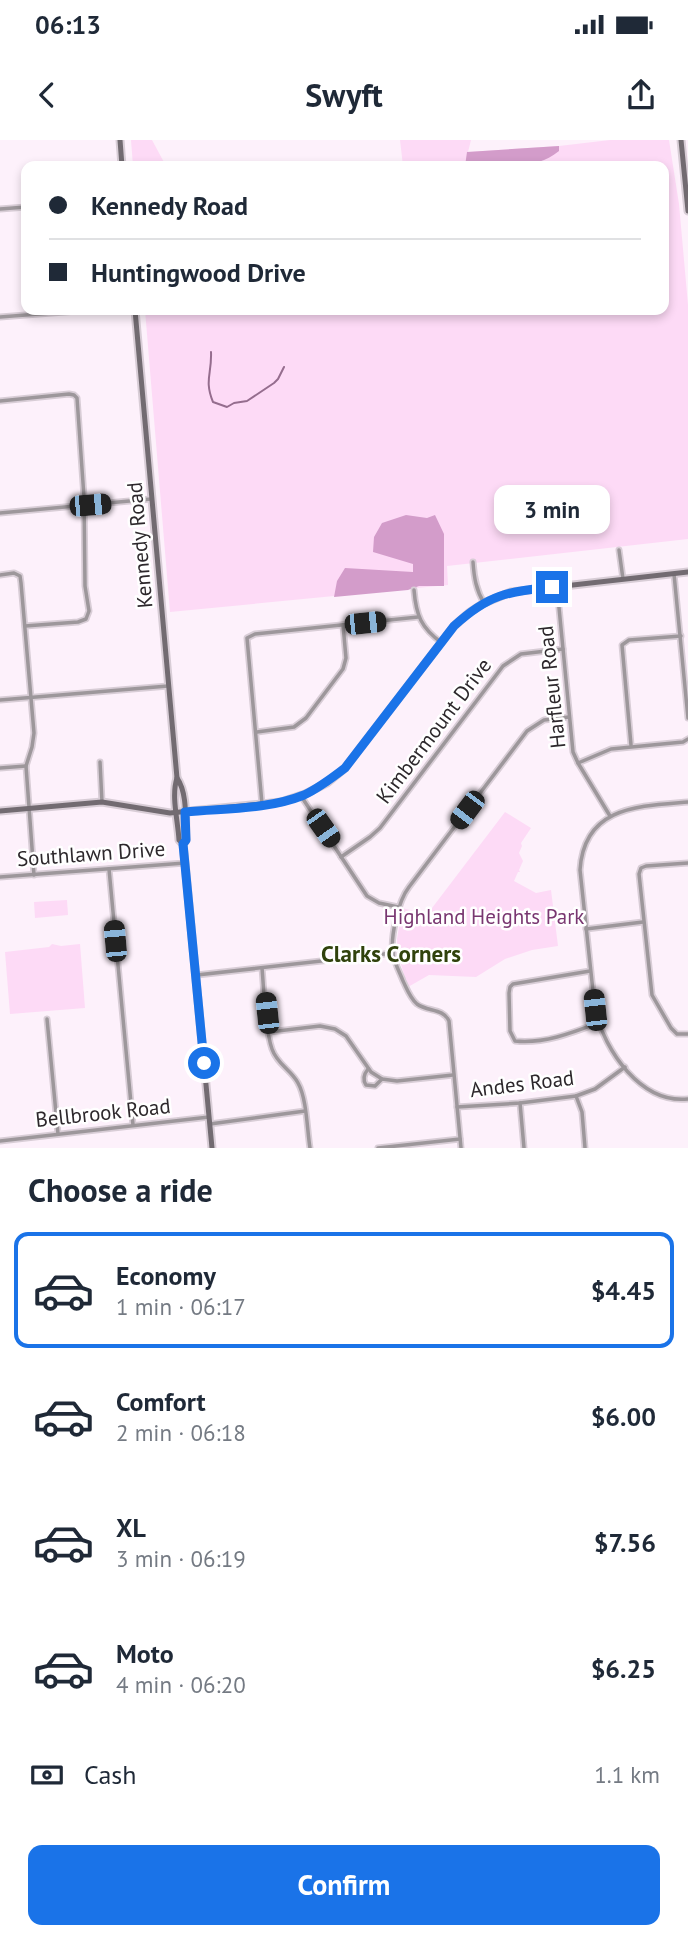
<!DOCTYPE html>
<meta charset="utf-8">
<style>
:root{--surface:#fff;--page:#f6f6f7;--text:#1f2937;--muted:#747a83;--line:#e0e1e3;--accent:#1a73e8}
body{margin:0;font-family:"PT Sans",sans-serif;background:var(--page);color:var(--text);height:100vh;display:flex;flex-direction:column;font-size:26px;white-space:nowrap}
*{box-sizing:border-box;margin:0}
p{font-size:23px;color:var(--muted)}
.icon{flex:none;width:38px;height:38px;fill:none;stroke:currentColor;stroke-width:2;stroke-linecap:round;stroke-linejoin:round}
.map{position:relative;height:1008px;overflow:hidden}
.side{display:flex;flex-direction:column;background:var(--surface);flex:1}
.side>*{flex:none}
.guide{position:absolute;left:21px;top:21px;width:648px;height:154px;border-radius:14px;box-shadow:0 4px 10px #0003;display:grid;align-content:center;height:154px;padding:0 28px;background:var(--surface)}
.end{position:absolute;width:32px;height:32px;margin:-16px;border:9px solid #1a73e8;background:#fff;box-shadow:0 0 0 4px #fff}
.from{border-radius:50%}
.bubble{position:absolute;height:49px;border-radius:14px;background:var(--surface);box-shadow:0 4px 10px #0003;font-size:23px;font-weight:700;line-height:49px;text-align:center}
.car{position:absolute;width:21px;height:42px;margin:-21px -10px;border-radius:9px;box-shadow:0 0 5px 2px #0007;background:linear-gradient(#222 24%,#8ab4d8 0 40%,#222 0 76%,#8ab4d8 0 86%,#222 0)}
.guide b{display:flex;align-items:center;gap:24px;height:66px;font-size:26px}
.guide b+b{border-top:2px solid var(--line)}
.guide i{width:18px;height:18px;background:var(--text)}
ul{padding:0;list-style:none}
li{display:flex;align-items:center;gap:21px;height:116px;margin:0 14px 10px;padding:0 14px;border:4px solid transparent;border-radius:14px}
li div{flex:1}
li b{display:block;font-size:26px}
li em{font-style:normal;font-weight:700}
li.on{border-color:var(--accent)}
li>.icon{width:63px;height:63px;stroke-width:1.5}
h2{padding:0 28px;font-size:32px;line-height:84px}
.pay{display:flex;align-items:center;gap:18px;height:77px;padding:0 28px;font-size:26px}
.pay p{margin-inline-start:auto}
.cta{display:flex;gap:14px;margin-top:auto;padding:14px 28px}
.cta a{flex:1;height:80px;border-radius:14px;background:var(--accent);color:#fff;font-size:28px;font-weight:700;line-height:80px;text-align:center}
.status{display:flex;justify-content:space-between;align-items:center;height:49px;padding:0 35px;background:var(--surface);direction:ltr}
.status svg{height:19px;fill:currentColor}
header{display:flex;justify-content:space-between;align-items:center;height:91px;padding:0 28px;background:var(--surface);font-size:32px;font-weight:700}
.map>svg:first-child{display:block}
</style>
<div class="status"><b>06:13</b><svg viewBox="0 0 49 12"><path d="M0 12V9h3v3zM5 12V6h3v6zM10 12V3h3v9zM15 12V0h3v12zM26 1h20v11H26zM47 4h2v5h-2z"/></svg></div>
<header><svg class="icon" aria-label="back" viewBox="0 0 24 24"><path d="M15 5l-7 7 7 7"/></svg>Swyft<svg class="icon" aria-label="share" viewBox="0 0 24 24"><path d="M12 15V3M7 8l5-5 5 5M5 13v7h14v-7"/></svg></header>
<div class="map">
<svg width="688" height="1008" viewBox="0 0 688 1008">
<rect width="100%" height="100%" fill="#fdf1fb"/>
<!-- green -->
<g fill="#fddaf6">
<polygon points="131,0 152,0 166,26 133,26"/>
<polygon points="400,0 471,0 468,12 559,6 610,0 669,0 679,64 688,165 688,399 447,426 448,445 170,472 145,170 663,170 663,26 403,26"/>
<polygon points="505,672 531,688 521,703 522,706 519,713 523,721 519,730 520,732 518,732 514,741 536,753 551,750 558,806 532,810 505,819 476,837 429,835 408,847 397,812 397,799 402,768 429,775 432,768"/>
<polygon points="67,760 68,775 35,778 34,762"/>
<polygon points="52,804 61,806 80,804 85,868 10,874 5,812 49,807"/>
</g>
<!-- forest -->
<g fill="#d39cca">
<path d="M559,6V11C545,22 534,24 517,24L514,26H465L467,12Z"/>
<polygon points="406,375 427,378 435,375 444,394 444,446 419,446 408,450 334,457 337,441 345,428 413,432 413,424 373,412 374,397 382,383"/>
</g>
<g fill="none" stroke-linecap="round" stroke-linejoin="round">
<!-- stream -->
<path stroke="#956d8e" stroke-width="2" d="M211,212C212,234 204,240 213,262L227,267L234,263L247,261L274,243L278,239L284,227"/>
<!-- street casing -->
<g stroke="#d8cdd6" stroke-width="7">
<g id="street">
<polyline points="0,69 26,67"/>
<polyline points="0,177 90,170"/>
<polyline points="0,261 69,254 74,255 77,258 84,357 85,446 89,471 86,479 78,482 25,486"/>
<polyline points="0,373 151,359"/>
<polyline points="619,410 623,439"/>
<path d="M473,422C474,437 476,450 484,463"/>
<polyline points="674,434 688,578"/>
<polyline points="0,435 14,433 20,436 21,443 34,593 32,607 26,626 34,735"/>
<polyline points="557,447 573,612 578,623 610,676"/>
<path d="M414,450C416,475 421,488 442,503"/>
<polyline points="0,560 168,546"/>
<polyline points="257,592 294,587 306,578 343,529 346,518 343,485"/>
<polyline points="631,605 622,505 629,500 681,496"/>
<polyline points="100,622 102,662"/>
<polyline points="578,623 611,609 683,602 688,599"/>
<polyline points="0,628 26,626"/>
<polyline points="301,656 367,756 379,763 398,767"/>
<path d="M688,662C639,666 584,666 580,730L595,870C605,911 641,964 688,959"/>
<polyline points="262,664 247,498 255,494 418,477"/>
<polyline points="341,717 370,697 380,688 503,526 521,514 563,509"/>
<polyline points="688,723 646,726 641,728 639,734 652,855 671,888 677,894 688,894"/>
<polyline points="109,729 133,985"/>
<polyline points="0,737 185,723"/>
<polyline points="586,789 643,782"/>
<path d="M262,828C264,850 265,890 272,909C277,924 291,930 298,943C307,959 307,990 310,1008"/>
<path d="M590,831L513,844L510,847L509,853L510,891L515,901C544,904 572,893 598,883"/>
<polyline points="197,835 393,813"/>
<polyline points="47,879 58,994"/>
<polyline points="269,892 320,886 335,889 346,896 371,932 382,939 397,941 453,935"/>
<path d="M368,929C364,934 362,939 366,945L375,946L382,939"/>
<polyline points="576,956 582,972 585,1008"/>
<polyline points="520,963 524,1008"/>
<polyline points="457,967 520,963 576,956 595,949 625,927"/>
<polyline points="210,984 305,971"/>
<polyline points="0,1001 209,977"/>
<polyline points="378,1008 460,999"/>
<path d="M461,1008L449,881C443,868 428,872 417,864C410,858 407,849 403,841C400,833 395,824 393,815C390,798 398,761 409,747L527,591L544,580L569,577"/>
</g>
</g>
<!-- secondary casing -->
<g stroke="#d8cdd6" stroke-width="9">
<g id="secondary">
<polyline points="120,0 122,26"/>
<polyline points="681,0 688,71"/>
<path d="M135,170L177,638C171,656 178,681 179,700L183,704L185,723L212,1008"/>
<path d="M177,638C188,654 185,680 186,700L183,704"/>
<polyline points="0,671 102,662 170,673 281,662 305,654 327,643 345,628 454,486 470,472 484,463 511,452 688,432"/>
</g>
</g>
<!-- street -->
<use href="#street" stroke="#9d979b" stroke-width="3.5"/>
<!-- secondary -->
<use href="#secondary" stroke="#726b71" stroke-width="5"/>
</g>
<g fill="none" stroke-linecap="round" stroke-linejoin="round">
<!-- route -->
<path stroke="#1a73e8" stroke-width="9" d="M204,923L183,704L186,700L185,672C224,668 267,670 304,655C319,648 332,638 345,628L454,486C489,454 507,452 552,447"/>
</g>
<g text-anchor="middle" stroke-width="5" stroke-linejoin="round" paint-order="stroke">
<!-- street labels -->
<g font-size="21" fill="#2d282c" stroke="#fff">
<text transform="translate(140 405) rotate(-95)" y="7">Kennedy Road</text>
<text transform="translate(552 547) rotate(-96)" y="7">Harfleur Road</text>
<text transform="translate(434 591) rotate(-53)" y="7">Kimbermount Drive</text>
<text transform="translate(91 714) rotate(-4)" y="7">Southlawn Drive</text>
<text transform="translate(522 944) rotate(-7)" y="7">Andes Road</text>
<text transform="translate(103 973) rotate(-6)" y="7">Bellbrook Road</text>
</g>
<!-- park labels -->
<g font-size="21" fill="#793771" stroke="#fff">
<text x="484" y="784">Highland Heights Park</text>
</g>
<!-- neighbourhood labels -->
<g font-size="23" font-weight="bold" fill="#30420c" stroke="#fff">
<text x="391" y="822">Clarks Corners</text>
</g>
</g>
</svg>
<i class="end from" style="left:204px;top:923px"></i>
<i class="end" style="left:552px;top:447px"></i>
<div class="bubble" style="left:494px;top:345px;width:116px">3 min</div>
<i class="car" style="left:90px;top:365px;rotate:85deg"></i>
<i class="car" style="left:365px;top:483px;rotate:84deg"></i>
<i class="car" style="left:467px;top:670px;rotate:217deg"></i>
<i class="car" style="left:323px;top:688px;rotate:145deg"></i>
<i class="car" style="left:115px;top:801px;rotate:355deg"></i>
<i class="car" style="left:595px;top:870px;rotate:354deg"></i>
<i class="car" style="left:267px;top:873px;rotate:354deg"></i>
<div class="guide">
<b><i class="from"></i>Kennedy Road</b>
<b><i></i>Huntingwood Drive</b>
</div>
</div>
<section class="side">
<h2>Choose a ride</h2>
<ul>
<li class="on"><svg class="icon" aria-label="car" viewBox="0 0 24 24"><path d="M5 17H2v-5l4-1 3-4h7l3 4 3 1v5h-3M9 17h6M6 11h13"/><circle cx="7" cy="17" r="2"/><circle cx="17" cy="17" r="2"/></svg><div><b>Economy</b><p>1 min · 06:17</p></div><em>$4.45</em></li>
<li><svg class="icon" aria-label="car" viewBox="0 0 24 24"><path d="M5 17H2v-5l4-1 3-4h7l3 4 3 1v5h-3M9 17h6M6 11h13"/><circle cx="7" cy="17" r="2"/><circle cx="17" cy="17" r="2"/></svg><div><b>Comfort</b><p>2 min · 06:18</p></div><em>$6.00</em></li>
<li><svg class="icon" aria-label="car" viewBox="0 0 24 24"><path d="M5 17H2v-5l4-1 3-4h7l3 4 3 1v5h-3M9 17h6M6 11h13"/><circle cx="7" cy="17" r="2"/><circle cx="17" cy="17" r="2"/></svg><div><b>XL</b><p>3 min · 06:19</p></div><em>$7.56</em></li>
<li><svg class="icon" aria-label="car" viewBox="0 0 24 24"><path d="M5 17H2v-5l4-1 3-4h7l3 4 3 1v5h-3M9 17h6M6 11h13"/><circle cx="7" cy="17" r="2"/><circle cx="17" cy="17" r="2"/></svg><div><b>Moto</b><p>4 min · 06:20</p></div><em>$6.25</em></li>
</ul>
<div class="pay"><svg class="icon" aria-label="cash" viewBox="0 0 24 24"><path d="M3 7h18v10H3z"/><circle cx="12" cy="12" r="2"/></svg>Cash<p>1.1 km</p></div>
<div class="cta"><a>Confirm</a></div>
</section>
